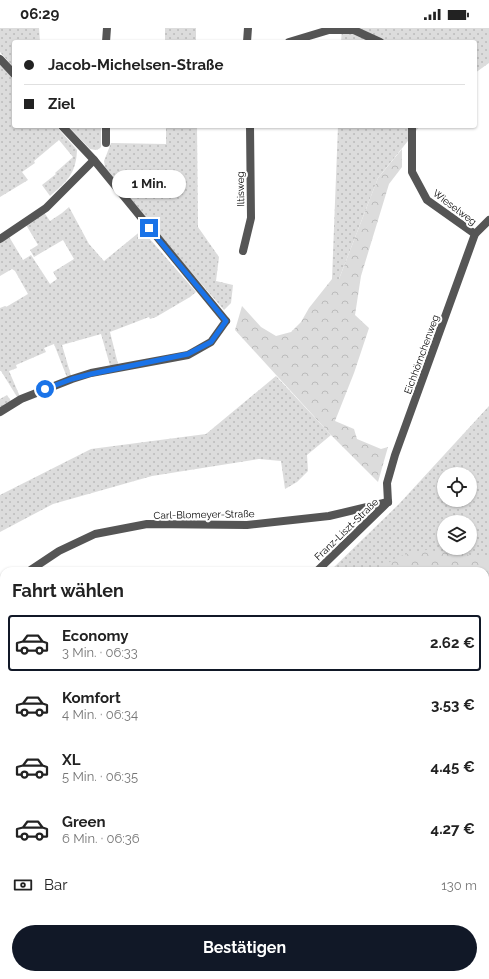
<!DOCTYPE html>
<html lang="de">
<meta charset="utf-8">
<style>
:root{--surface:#fff;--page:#f6f6f6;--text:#222;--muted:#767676;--line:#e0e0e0;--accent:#111827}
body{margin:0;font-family:Raleway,sans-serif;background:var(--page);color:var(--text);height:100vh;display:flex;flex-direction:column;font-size:15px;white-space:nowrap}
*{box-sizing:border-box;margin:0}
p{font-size:13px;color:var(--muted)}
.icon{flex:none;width:22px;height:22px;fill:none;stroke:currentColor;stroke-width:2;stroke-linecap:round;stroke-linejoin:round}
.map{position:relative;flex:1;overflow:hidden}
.side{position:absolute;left:0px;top:539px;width:489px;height:412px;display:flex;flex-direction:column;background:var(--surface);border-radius:12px 12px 0 0;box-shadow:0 1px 3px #0004}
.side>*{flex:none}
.top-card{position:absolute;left:12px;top:12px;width:465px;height:88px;border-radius:4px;box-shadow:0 1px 3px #0004;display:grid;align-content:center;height:88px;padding:0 12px;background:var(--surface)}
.buttons{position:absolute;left:437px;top:439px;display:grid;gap:8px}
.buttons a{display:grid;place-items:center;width:40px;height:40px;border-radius:50%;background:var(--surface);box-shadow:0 1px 3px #0004;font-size:20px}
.end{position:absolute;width:18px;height:18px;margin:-9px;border:5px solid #1a73e8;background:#fff;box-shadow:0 0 0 2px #fff}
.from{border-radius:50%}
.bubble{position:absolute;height:28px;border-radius:14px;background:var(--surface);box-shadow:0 1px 3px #0004;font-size:13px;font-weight:700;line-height:28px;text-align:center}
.top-card b{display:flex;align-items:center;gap:14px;height:38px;font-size:15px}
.top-card b+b{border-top:1px solid var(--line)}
.top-card i{width:10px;height:10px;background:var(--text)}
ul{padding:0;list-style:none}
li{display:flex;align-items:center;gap:12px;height:56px;margin:0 8px 6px;padding:0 4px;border:2px solid transparent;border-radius:4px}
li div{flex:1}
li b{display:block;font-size:15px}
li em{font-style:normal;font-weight:700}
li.current{border-color:var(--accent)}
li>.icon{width:36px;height:36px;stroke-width:1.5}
h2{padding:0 12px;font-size:18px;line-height:48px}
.pay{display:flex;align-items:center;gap:10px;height:44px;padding:0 12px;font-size:15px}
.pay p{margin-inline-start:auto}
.cta{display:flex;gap:8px;margin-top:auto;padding:8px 12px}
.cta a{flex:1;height:46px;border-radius:24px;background:var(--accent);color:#fff;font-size:16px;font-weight:700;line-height:46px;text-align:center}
.status{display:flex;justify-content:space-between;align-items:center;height:28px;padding:0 20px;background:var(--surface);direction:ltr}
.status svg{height:11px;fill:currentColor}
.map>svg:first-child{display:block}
</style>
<div class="status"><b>06:29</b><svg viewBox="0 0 49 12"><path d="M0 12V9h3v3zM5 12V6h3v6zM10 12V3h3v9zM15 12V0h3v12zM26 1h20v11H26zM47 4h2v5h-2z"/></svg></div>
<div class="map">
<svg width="489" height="951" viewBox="0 0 489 951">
<defs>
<pattern id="green-dots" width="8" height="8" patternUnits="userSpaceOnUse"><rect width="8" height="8" fill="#dcdcdc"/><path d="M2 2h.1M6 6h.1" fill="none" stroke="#bbb" stroke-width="1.8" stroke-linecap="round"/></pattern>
<pattern id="forest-crowns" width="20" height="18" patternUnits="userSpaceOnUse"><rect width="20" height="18" fill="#dcdcdc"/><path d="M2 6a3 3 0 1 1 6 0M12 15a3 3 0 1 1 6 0" fill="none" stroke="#bbb"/></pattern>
</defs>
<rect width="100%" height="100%" fill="#fff"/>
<!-- green -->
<g fill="url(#green-dots)" fill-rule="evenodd">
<polygon points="0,0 39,0 40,14 14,14 14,40 0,24"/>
<rect x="165" y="0" width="31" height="14"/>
<polygon points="342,0 489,0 489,35 475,45 475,14 341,14"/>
<path d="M0,36L14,52V98H56L77,122C76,146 67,153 50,168L42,157L56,146L55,145L73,129L59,112L34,133L35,135L22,144L28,152L0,169V172Z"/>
<path d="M68,98H101V119C97,123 95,122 90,121Z"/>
<polygon points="166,98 197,98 198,199 219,229 216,253 233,257 231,275 224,282 185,237 105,139 104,133 111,115 166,116"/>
<polygon points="338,98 420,98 378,150 339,251 332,251"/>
<polygon points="69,179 89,216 104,233 142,202 196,264 190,269 156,289 150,291 149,289 110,304 119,340 111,341 101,306 62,317 72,351 68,352 54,316 44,320 46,324 16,337 17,340 9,343 21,371 19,372 1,343 0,343 0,280 5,278 6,279 28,266 15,243 12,241 0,248 0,211 8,207 23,232 31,227 50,256 57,251 53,244 74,231 63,212 34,229 30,222 38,217 25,195 43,183 50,193 62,185"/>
<polygon points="276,348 331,407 307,427 308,443 297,454 285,461 281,433 259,431 152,448 53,476 0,504 0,467 91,421 206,406"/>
<polygon points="7,367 13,376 0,384 0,371"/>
<path d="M489,378V682L485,677V543H330L399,476ZM444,446H470V472H444ZM444,494H470V520H444Z"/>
<polygon points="4,648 4,772 0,775 0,652"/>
<polygon points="485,788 489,793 489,889 485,892"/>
<polygon points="4,846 4,947 435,947 432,951 0,951 0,849"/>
</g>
<!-- forest -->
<g fill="url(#forest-crowns)">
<polygon points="402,121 402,139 389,156 361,248 355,287 369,300 354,345 335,393 354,401 357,411 381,421 388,419 378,454 331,407 235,302 242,278 261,299 276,308 291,304 301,294 309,280 332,251 339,251 378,150"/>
<polygon points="426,522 489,529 489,793 485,788 485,543 376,543 399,528"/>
<polygon points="489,889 489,951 432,951 435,947 485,947 485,892"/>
</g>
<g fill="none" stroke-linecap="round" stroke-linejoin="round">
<!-- service -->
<g stroke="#555" stroke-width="8">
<polyline points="0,31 14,46"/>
<polyline points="62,98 94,132 226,293"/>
</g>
<!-- minor -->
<g stroke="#555" stroke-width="8">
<polyline points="106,14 107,0"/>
<polyline points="247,14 248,0"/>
<polyline points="289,14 329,2 354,2 380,14"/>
<polyline points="412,98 412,144 427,172 475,206"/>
<polyline points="106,115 106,98"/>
<polyline points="0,211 46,180 94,132"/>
<polyline points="243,223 251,190 250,98"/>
<polyline points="0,384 21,371 72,351 91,345 188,327 211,314 226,293"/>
<polyline points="388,474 387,455 395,427 475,206 489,192"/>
<polyline points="29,543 59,523 95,506 147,496 247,497 329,488 388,474"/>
<polyline points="317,543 388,474"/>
<polyline points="0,563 4,560"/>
<polyline points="0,839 4,836"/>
</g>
</g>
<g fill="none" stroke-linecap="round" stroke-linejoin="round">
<!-- route -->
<polyline stroke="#1a73e8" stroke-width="5" points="45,361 72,351 91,346 188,326 211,314 226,293 149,200"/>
</g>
<g text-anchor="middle" stroke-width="4" stroke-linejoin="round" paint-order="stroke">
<!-- street labels -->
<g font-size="10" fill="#000" stroke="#fff">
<text transform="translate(240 161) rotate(-91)" y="4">Iltisweg</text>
<text transform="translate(455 179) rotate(37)" y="4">Wieselweg</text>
<text transform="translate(421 326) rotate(-70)" y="4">Eichhörnchenweg</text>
<text transform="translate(204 486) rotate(-1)" y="4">Carl-Blomeyer-Straße</text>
<text transform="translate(346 501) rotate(-44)" y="4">Franz-Liszt-Straße</text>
</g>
</g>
</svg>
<div class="buttons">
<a><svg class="icon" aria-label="locate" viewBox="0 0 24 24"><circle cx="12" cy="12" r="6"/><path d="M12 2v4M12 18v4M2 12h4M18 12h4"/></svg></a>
<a><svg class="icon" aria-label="layers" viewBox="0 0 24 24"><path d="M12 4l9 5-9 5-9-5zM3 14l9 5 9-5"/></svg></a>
</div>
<i class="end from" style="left:45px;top:361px"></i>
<i class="end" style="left:149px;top:200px"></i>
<div class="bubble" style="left:112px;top:142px;width:74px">1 Min.</div>
<div class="top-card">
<b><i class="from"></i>Jacob-Michelsen-Straße</b>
<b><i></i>Ziel</b>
</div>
<section class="side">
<h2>Fahrt wählen</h2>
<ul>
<li class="current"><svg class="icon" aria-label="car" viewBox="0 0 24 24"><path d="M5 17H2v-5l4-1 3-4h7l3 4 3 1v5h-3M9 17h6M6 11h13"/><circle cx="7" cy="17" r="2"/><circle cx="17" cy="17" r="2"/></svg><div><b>Economy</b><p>3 Min. · 06:33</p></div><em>2.62 €</em></li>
<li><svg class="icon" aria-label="car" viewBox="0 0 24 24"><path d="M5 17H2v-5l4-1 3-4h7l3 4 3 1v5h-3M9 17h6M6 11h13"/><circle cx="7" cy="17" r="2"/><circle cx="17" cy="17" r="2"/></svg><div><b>Komfort</b><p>4 Min. · 06:34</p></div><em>3.53 €</em></li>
<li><svg class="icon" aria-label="car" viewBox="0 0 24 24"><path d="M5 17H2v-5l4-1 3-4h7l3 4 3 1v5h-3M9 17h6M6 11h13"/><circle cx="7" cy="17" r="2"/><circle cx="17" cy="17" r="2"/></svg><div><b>XL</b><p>5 Min. · 06:35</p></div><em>4.45 €</em></li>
<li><svg class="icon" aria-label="car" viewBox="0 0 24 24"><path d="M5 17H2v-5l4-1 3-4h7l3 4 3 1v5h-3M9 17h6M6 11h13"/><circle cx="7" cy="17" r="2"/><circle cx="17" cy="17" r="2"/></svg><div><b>Green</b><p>6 Min. · 06:36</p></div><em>4.27 €</em></li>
</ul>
<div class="pay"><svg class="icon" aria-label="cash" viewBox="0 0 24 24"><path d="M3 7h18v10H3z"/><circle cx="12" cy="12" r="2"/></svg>Bar<p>130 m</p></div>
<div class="cta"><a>Bestätigen</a></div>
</section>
</div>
